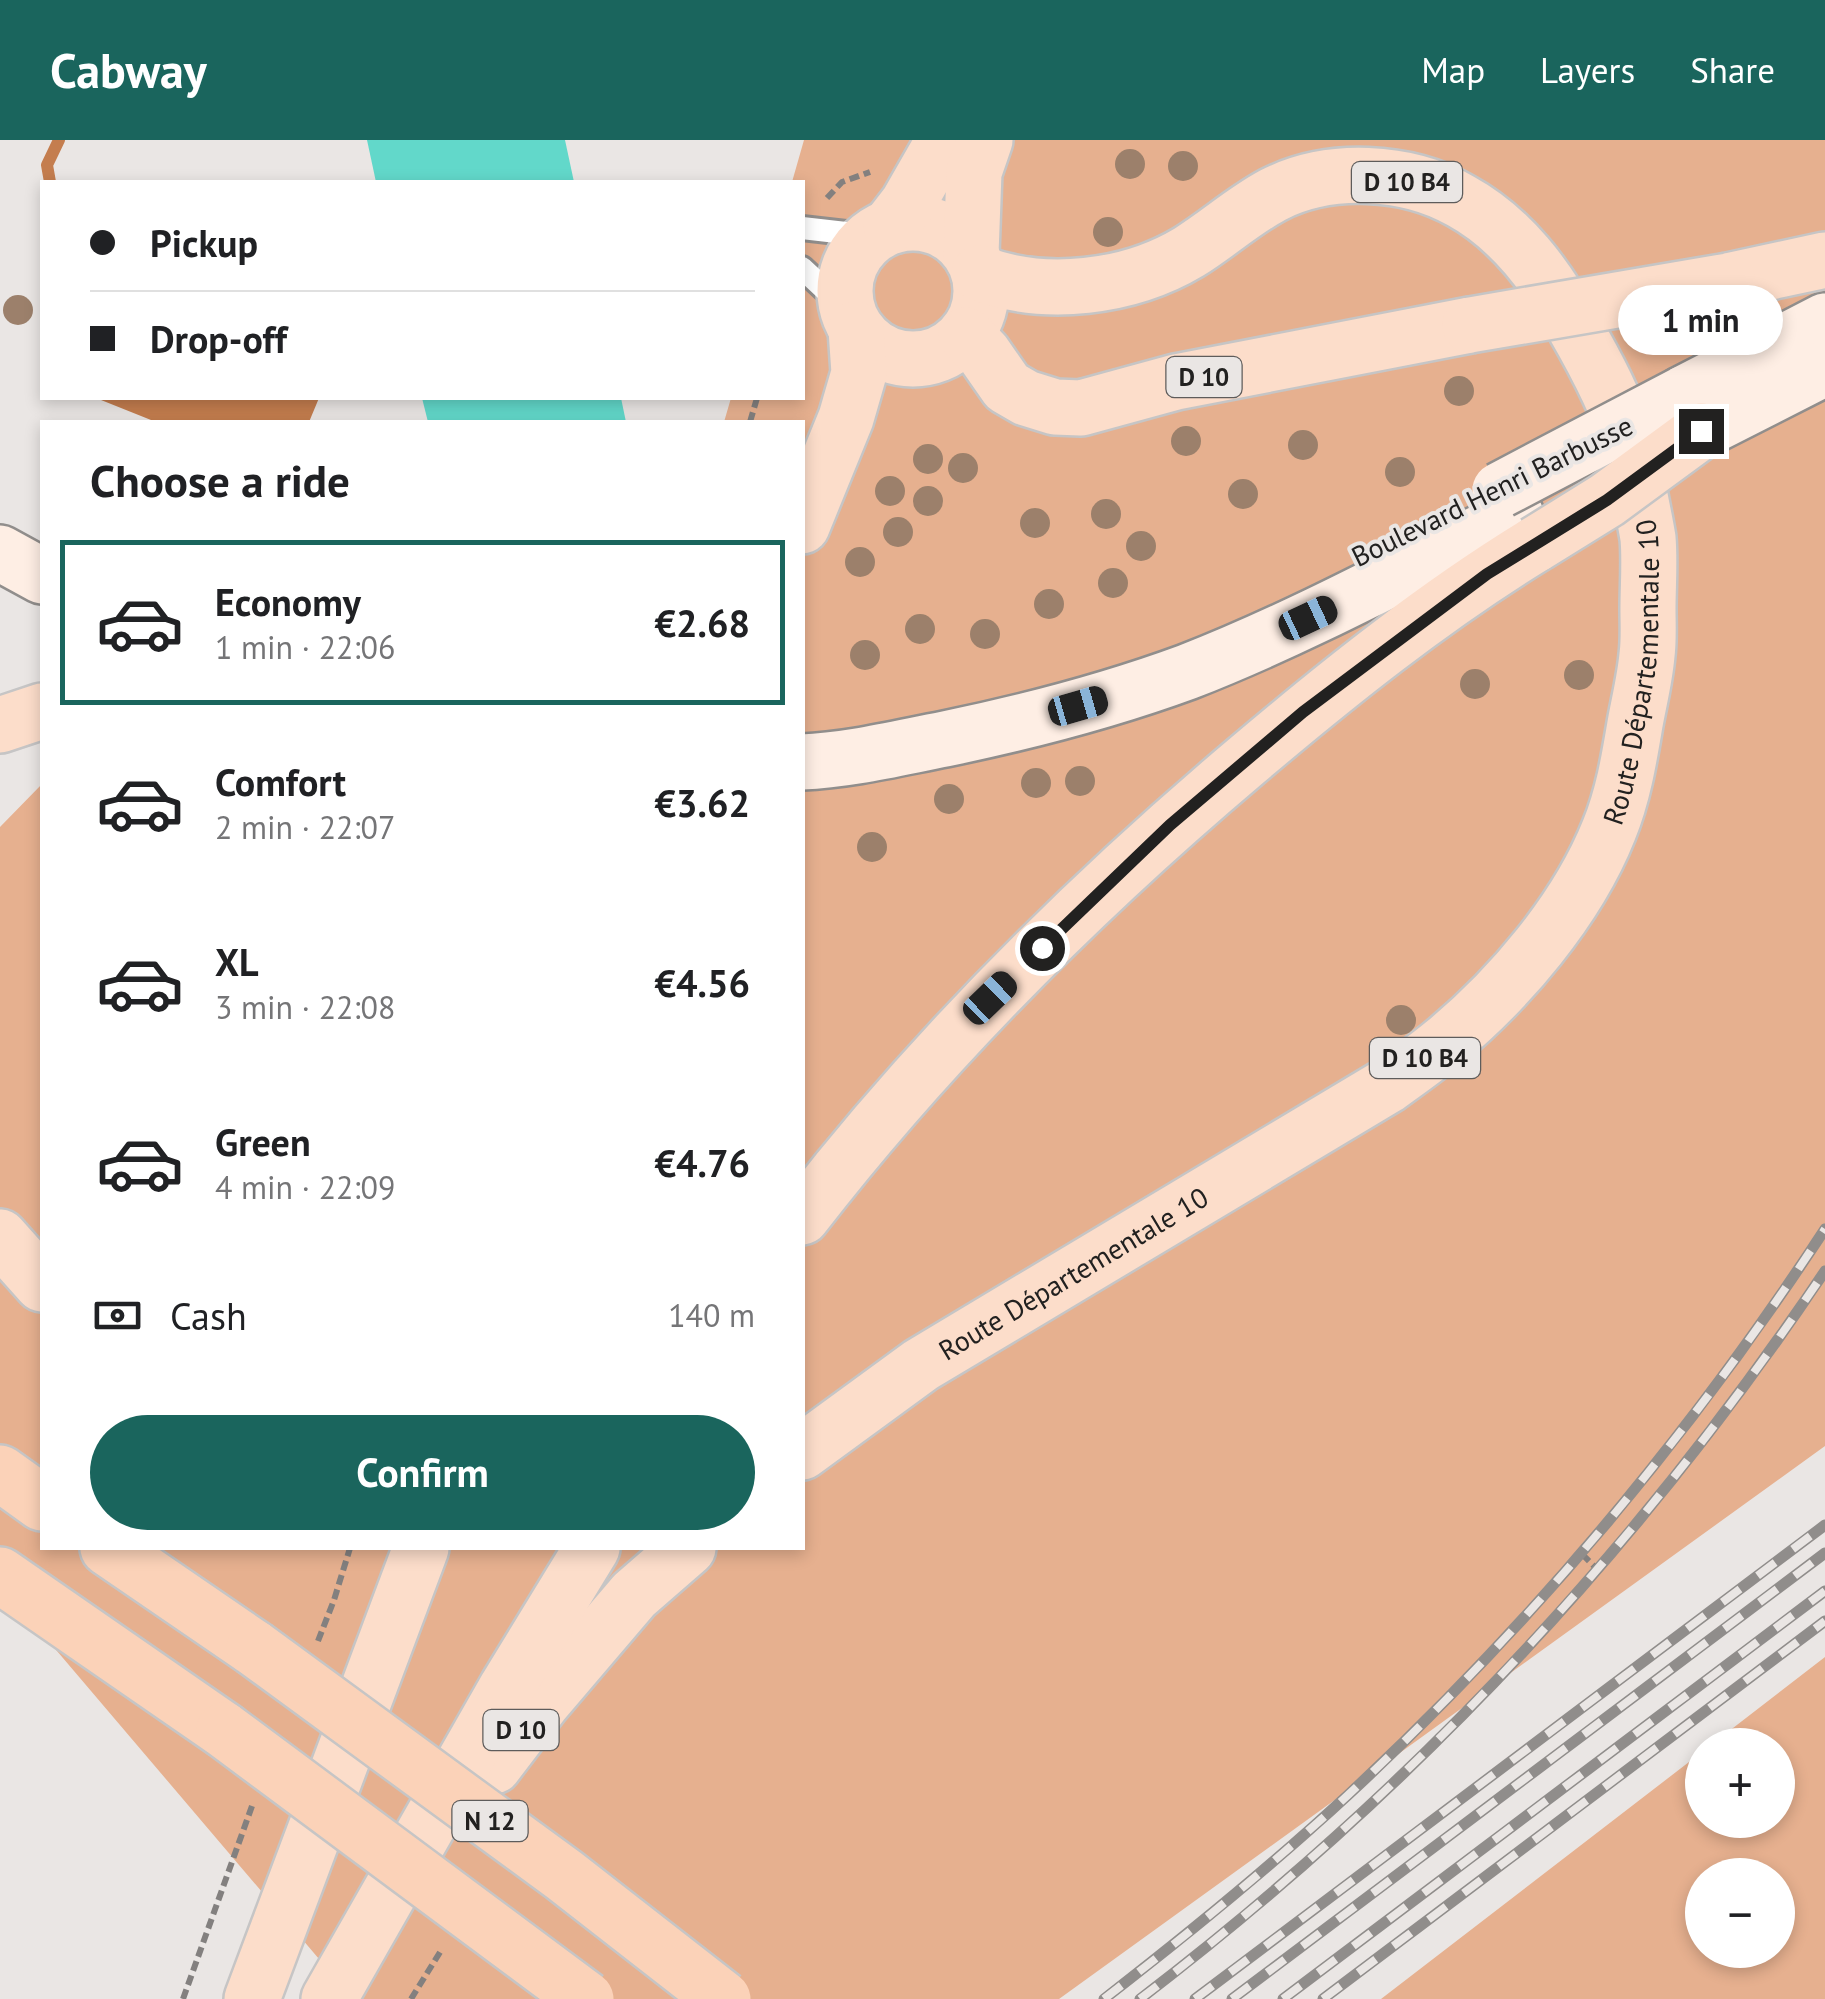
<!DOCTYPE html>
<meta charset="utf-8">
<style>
:root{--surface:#fff;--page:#f2f2f2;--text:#202124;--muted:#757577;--line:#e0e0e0;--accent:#1a655d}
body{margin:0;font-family:"PT Sans",sans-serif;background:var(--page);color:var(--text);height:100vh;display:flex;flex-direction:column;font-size:38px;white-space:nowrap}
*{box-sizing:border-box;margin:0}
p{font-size:32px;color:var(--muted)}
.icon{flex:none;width:55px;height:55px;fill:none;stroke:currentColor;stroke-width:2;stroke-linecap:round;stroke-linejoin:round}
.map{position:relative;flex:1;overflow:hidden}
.sheet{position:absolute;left:40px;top:280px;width:765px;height:1130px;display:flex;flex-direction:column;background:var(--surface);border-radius:0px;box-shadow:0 5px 15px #0003}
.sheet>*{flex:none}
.top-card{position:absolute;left:40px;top:40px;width:765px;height:220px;border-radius:0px;box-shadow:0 5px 15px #0003;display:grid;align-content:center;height:220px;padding:0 50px;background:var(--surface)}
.tools{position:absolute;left:1685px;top:1588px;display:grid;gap:20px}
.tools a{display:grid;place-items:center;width:110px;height:110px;border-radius:50%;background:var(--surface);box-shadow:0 5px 15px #0003;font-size:50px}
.end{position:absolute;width:45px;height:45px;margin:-22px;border:12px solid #222120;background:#fff;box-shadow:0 0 0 5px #fff}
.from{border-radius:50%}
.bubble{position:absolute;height:70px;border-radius:35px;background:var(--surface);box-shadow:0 5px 15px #0003;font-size:32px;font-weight:700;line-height:70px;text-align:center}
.car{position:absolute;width:30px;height:60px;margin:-30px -15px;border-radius:12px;box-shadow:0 0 8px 2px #0007;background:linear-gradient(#222 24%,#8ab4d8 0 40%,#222 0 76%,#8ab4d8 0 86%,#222 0)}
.top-card b{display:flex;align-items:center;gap:35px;height:95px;font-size:38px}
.top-card b+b{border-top:2px solid var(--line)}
.top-card i{width:25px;height:25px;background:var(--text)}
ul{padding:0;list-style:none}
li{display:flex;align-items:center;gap:30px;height:165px;margin:0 20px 15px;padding:0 30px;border:5px solid transparent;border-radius:0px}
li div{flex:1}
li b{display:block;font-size:38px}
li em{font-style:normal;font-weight:700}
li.current{border-color:var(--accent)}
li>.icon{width:90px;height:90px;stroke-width:1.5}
h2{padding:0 50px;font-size:45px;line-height:120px}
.pay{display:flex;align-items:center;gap:25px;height:110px;padding:0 50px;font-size:38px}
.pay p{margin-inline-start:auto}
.cta{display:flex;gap:20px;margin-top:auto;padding:20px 50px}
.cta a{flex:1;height:115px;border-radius:60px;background:var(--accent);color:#fff;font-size:40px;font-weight:700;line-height:115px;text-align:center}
header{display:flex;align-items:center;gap:60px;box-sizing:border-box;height:140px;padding:0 50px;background:var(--accent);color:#fff}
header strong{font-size:48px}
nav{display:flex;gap:55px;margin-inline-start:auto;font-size:35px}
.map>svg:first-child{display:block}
</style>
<header>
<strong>Cabway</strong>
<nav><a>Map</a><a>Layers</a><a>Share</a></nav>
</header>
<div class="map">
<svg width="1825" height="1859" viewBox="0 0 1825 1859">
<rect width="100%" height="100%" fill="#eae6e4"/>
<!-- green -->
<g fill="#e6b08f" fill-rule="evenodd">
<polygon points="804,0 1825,0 1825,1306 1059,1859 353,1859 0,1444 0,687 42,644 42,1408 802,1408 802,282 724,282 731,258 802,258 802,42 792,42"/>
<path d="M1825,1517V1859H1381L1702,1612V1680H1778V1605H1711ZM1778,1735V1810H1702V1735Z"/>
</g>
<!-- water -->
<polygon fill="#c47d4e" points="96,258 95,258 319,258 309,282 156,282"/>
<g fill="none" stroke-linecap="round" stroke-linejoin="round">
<!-- stream -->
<polyline stroke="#c47d4e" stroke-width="12" points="50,42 47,25 59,0"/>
</g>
<!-- building -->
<g fill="#62d8ca">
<polygon points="367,0 565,0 574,42 376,42"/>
<polygon points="422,258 621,258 626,282 428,282"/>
</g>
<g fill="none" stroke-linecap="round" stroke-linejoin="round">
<!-- service casing -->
<g stroke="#918e8c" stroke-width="28">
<g id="service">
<polyline points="802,88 872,96"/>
<polyline points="802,128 847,170"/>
</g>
</g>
<!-- secondary casing -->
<g stroke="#918e8c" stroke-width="60">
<g id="secondary">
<polyline points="1683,254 1825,181"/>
<polyline points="1701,291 1825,228"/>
<polyline points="0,413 42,436"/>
<path d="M802,622C850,620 898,608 945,599C1027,582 1108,561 1187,532C1300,488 1408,429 1516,375"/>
</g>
</g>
<!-- primary casing -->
<g stroke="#c6c5c5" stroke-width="60">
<g id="primary">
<circle cx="913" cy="151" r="68"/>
<polyline points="891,85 908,63 944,0"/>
<polyline points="971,114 974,32 985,0"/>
<polyline points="1728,141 1825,120"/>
<polyline points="966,195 984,214 1007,247 1026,258 1055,267 1081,268 1176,242 1470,185"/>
<polyline points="802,386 846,278 859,233 856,189"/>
<polyline points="0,585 42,571"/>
<path d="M802,1077C932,909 1083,759 1245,622C1337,544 1433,467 1536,404"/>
<polyline points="0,1097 42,1144"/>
<path id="s1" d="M802,1312L921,1225L1387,946C1406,932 1425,919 1443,904C1509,850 1577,770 1609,690C1623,656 1629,620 1635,584C1639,562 1645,538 1647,515C1649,500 1648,484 1648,469C1648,446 1650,421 1648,398C1645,380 1641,362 1638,345C1635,332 1634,319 1630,306C1618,265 1596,224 1574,186C1547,137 1512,89 1461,61C1407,30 1329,26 1273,55C1243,71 1218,94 1189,112C1129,148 1045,158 979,133"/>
<polyline points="494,1626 542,1563 634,1455 688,1408"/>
<polyline points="252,1859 421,1408"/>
<polyline points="329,1859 507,1547 592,1408"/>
</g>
</g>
<!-- trunk casing -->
<g stroke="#c6c5c5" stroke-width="60">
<g id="trunk">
<polyline points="0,1333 42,1363"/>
<polyline points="108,1408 254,1508"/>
<polyline points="0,1435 224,1590"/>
</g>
</g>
<!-- path -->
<g stroke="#83807f" stroke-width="6" stroke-dasharray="10 5" stroke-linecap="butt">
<polyline points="827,58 842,42 870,32"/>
<polyline points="750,282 757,258"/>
<polyline points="1582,1414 1598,1430"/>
<polyline points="318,1501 334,1460 350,1408"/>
<polyline points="183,1859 252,1666"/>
<polyline points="411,1859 442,1809"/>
</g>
<!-- service -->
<use href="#service" stroke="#fff" stroke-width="22"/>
<!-- secondary -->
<use href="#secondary" stroke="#feeee4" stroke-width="55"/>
<!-- primary -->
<use href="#primary" stroke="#fcddca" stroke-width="55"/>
<!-- trunk -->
<use href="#trunk" stroke="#fbd2b8" stroke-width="55"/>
<!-- rail casing -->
<g stroke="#908d8b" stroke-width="11">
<g id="rail">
<path d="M1104,1859C1188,1794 1270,1727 1348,1655C1530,1486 1689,1297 1825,1089"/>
<path d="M1140,1859C1407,1655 1638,1410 1825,1131"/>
<polyline points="1195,1859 1825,1385"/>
<polyline points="1232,1859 1825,1413"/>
<polyline points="1283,1859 1825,1451"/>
<polyline points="1323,1859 1825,1481"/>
</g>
</g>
<!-- rail -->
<use href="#rail" stroke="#eae6e4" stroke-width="8" stroke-dasharray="22" stroke-linecap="butt"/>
<!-- secondary-bridge casing -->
<g stroke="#918e8c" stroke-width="60" stroke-linecap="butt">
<polyline id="secondary-bridge" points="1500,350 1683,254"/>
</g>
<!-- primary-bridge casing -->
<g stroke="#c6c5c5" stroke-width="60" stroke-linecap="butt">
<g id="primary-bridge">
<polyline points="1470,185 1728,141"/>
<polyline points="1536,404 1607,360 1701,291"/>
</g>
</g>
<!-- trunk-bridge casing -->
<g stroke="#c6c5c5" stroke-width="60" stroke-linecap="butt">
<g id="trunk-bridge">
<polyline points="254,1508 564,1735 723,1859"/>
<polyline points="224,1590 586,1859"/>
</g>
</g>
<!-- secondary-bridge -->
<use href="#secondary-bridge" stroke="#feeee4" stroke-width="55"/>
<!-- primary-bridge -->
<use href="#primary-bridge" stroke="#fcddca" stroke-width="55"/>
<!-- trunk-bridge -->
<use href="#trunk-bridge" stroke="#fbd2b8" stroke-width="55"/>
</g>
<!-- trees -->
<g fill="#9c806b">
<circle cx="1130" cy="24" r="15"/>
<circle cx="1183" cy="26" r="15"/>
<circle cx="1108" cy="92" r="15"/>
<circle cx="18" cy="170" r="15"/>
<circle cx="1459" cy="251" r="15"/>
<circle cx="1186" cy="301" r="15"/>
<circle cx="1303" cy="305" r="15"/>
<circle cx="928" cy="319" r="15"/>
<circle cx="963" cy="328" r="15"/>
<circle cx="1400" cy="332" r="15"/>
<circle cx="890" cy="351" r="15"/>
<circle cx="1243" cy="354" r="15"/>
<circle cx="928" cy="361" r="15"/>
<circle cx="1106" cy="374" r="15"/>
<circle cx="1035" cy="383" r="15"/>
<circle cx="898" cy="392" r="15"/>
<circle cx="1141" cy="406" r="15"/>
<circle cx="860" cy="422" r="15"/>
<circle cx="1113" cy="443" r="15"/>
<circle cx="1049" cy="464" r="15"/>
<circle cx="920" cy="489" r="15"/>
<circle cx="985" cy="494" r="15"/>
<circle cx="865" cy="515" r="15"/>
<circle cx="1579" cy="535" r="15"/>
<circle cx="1475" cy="544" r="15"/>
<circle cx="1080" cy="641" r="15"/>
<circle cx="1036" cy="643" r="15"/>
<circle cx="949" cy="659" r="15"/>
<circle cx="872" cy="707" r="15"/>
<circle cx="1401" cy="880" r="15"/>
</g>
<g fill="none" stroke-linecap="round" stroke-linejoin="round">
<!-- route -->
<polyline stroke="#222120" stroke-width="12" points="1042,808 1170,685 1303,572 1487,434 1607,360 1701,291"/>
</g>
<g text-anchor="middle" stroke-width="8" stroke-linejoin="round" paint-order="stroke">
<!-- shield labels -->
<g fill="#eae6e4" stroke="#5e5c5b" stroke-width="2.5">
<rect x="1352" y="22" width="110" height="40" rx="8"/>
<rect x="1166.5" y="217" width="75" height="40" rx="8"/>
<rect x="1370" y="898" width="110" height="40" rx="8"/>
<rect x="483.5" y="1570" width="75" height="40" rx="8"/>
<rect x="452.5" y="1661" width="75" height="40" rx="8"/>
</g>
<g font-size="25" font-weight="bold" fill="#222120">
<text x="1407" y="51">D 10 B4</text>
<text x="1204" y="246">D 10</text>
<text x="1425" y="927">D 10 B4</text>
<text x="521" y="1599">D 10</text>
<text x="490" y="1690">N 12</text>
</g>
<!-- street labels -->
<g font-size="28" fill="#222120" stroke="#eae6e4">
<text transform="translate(1492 351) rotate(-26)" y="10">Boulevard Henri Barbusse</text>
<text dy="10" stroke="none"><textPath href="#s1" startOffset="1195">Route Départementale 10</textPath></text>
<text dy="10" stroke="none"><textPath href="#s1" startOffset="325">Route Départementale 10</textPath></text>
</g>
</g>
</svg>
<div class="tools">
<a>+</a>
<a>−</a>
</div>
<i class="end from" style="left:1042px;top:808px"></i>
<i class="end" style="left:1701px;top:291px"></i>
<div class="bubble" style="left:1618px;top:145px;width:165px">1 min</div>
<i class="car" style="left:1308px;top:478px;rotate:65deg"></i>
<i class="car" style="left:1078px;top:566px;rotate:74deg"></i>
<i class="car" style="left:990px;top:858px;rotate:46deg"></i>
<div class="top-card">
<b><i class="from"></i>Pickup</b>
<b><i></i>Drop-off</b>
</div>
<section class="sheet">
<h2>Choose a ride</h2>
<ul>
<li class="current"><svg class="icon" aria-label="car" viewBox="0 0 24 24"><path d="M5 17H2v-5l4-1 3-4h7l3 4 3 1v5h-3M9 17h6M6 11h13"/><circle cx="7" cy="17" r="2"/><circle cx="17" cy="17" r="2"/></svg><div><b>Economy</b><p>1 min · 22:06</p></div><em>€2.68</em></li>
<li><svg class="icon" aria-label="car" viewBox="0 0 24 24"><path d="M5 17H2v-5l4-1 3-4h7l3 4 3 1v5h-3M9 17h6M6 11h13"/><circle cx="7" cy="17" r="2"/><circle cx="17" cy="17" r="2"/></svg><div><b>Comfort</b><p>2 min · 22:07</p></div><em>€3.62</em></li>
<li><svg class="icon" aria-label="car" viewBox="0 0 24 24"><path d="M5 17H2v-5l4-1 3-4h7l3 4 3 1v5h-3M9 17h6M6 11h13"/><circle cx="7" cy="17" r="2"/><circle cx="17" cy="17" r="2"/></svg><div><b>XL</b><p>3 min · 22:08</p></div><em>€4.56</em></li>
<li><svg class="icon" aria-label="car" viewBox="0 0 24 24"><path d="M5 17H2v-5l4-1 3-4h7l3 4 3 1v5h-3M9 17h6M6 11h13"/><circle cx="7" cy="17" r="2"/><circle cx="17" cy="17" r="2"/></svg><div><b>Green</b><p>4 min · 22:09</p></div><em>€4.76</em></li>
</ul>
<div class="pay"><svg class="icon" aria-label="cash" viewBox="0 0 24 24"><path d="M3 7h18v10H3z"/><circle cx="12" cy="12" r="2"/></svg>Cash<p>140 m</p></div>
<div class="cta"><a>Confirm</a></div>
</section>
</div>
